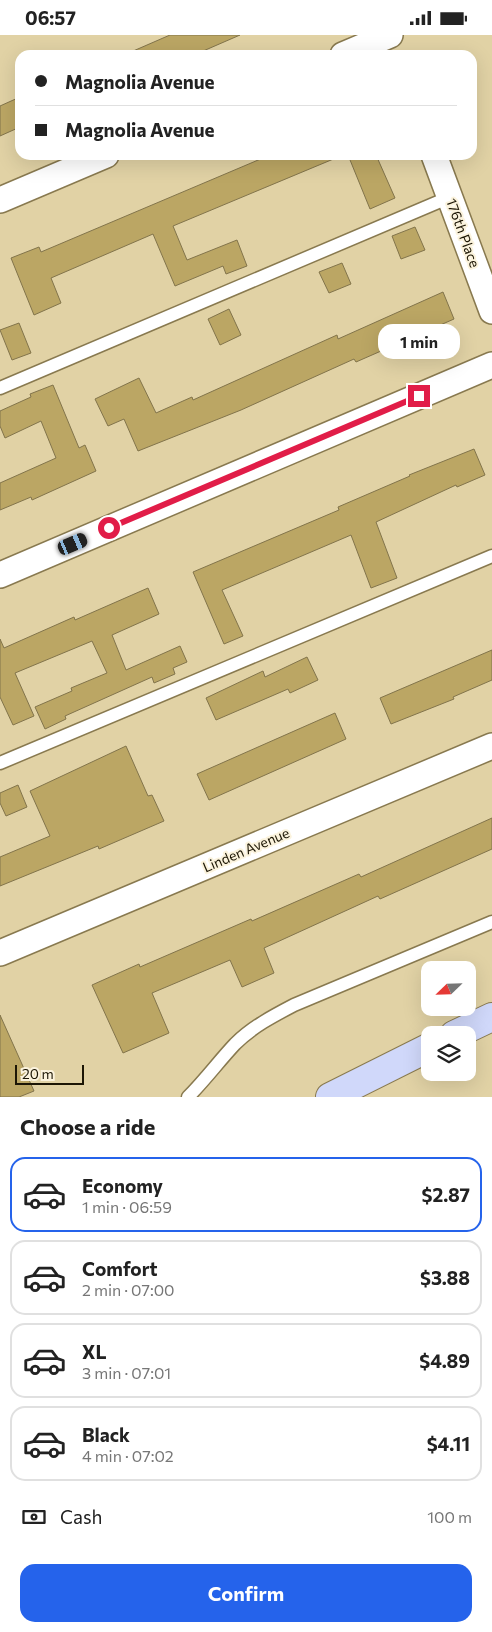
<!DOCTYPE html>
<meta charset="utf-8">
<style>
:root{--surface:#fff;--page:#f6f6f6;--text:#222;--muted:#767676;--line:#e0e0e0;--accent:#2563eb}
body{margin:0;font-family:Commissioner,sans-serif;background:var(--page);color:var(--text);height:100vh;display:flex;flex-direction:column;font-size:19px;white-space:nowrap}
*{box-sizing:border-box;margin:0}
p{font-size:16px;color:var(--muted)}
.icon{flex:none;width:28px;height:28px;fill:none;stroke:currentColor;stroke-width:2;stroke-linecap:round;stroke-linejoin:round}
.map{position:relative;height:1062px;overflow:hidden}
.sheet{display:flex;flex-direction:column;background:var(--surface);flex:1}
.sheet>*{flex:none}
.top-card{position:absolute;left:15px;top:15px;width:462px;height:110px;border-radius:15px;box-shadow:0 5px 20px #0002;display:grid;align-content:center;height:110px;padding:0 20px;background:var(--surface)}
.needle{width:32px;rotate:247deg}
.tools{position:absolute;left:421px;top:926px;display:grid;gap:10px}
.tools a{display:grid;place-items:center;width:55px;height:55px;border-radius:10px;background:var(--surface);box-shadow:0 5px 20px #0002;font-size:25px}
.scale{position:absolute;left:15px;bottom:12px;width:69px;box-sizing:border-box;padding-left:5px;border:2px solid #1c1605;border-top:0;font-size:14px;line-height:18px;white-space:nowrap;color:#1c1605;-webkit-text-stroke:4px #fbf3dd;paint-order:stroke}
.end{position:absolute;width:22px;height:22px;margin:-11px;border:6px solid #e11d48;background:#fff;box-shadow:0 0 0 2px #fff}
.from{border-radius:50%}
.bubble{position:absolute;height:35px;border-radius:15px;background:var(--surface);box-shadow:0 5px 20px #0002;font-size:16px;font-weight:700;line-height:35px;text-align:center}
.car{position:absolute;width:15px;height:30px;margin:-15px -8px;border-radius:6px;box-shadow:0 0 4px 1px #0007;background:linear-gradient(#222 24%,#8ab4d8 0 40%,#222 0 76%,#8ab4d8 0 86%,#222 0)}
.top-card b{display:flex;align-items:center;gap:18px;height:48px;font-size:19px}
.top-card b+b{border-top:1px solid var(--line)}
.top-card i{width:12px;height:12px;background:var(--text)}
ul{padding:0;list-style:none}
li{display:flex;align-items:center;gap:15px;height:75px;margin:0 10px 8px;padding:0 10px;border:2px solid var(--line);border-radius:15px}
li div{flex:1}
li b{display:block;font-size:19px}
li em{font-style:normal;font-weight:700}
li.current{border-color:var(--accent)}
li>.icon{width:45px;height:45px;stroke-width:1.5}
h2{padding:0 20px;font-size:22px;line-height:60px}
.pay{display:flex;align-items:center;gap:12px;height:55px;padding:0 20px;font-size:19px}
.pay p{margin-inline-start:auto}
.primary-button{display:flex;gap:10px;margin-top:auto;padding:10px 20px}
.primary-button a{flex:1;height:58px;border-radius:15px;background:var(--accent);color:#fff;font-size:20px;font-weight:700;line-height:58px;text-align:center}
.status{display:flex;justify-content:space-between;align-items:center;height:35px;padding:0 25px;background:var(--surface);direction:ltr}
.status svg{height:14px;fill:currentColor}
.map>svg:first-child{display:block}
</style>
<div class="status"><b>06:57</b><svg viewBox="0 0 49 12"><path d="M0 12V9h3v3zM5 12V6h3v6zM10 12V3h3v9zM15 12V0h3v12zM26 1h20v11H26zM47 4h2v5h-2z"/></svg></div>
<div class="map">
<svg width="492" height="1062" viewBox="0 0 492 1062">
<rect width="100%" height="100%" fill="#e1d2a5"/>
<!-- building -->
<g fill="#bba664" stroke="#82744b">
<polygon points="170,0 240,0 194,20 124,20"/>
<polygon points="20,62 20,92 0,101 0,71"/>
<polygon points="270,120 343,120 173,191 187,225 237,205 247,231 226,239 223,231 175,251 153,199 51,243 61,268 34,280 11,223 39,212 41,217"/>
<polygon points="348,120 376,120 395,163 370,174"/>
<polygon points="415,192 425,215 401,224 392,201"/>
<polygon points="342,228 351,249 329,258 319,237"/>
<polygon points="443,257 454,284 356,327 354,324 241,375 138,416 124,384 108,391 95,364 139,343 156,378 192,362 193,365 337,300 338,304"/>
<polygon points="229,274 241,300 220,310 208,284"/>
<polygon points="19,288 31,318 12,325 0,295"/>
<polygon points="53,350 79,413 85,410 96,436 32,465 31,462 0,475 0,448 56,423 41,386 5,403 0,391 0,376 31,362 30,359"/>
<polygon points="474,414 485,440 457,452 456,450 376,487 397,543 371,553 351,500 222,555 243,601 224,609 193,537 339,475 338,472 410,441 409,440"/>
<polygon points="148,553 159,579 112,600 126,635 180,611 187,627 173,633 175,639 154,648 152,642 65,681 66,684 45,694 35,672 72,656 71,653 107,638 92,606 15,638 34,681 13,690 0,662 0,604 4,613 74,582 75,585"/>
<polygon points="492,615 492,645 453,662 454,664 391,689 380,663"/>
<polygon points="307,622 318,645 290,658 288,654 216,685 206,663 263,636 265,642"/>
<polygon points="335,678 346,704 209,765 197,739"/>
<polygon points="126,711 148,761 152,760 164,786 99,814 98,811 0,851 0,822 50,801 30,756"/>
<polygon points="18,750 27,772 6,781 0,768 0,758"/>
<polygon points="492,783 492,814 380,864 378,861 264,913 274,938 242,952 230,925 152,958 169,998 123,1018 92,950 139,929 140,932 251,884 252,886 359,839 361,842"/>
<polygon points="0,980 34,1056 19,1062 0,1062"/>
</g>
<g fill="none" stroke-linecap="round" stroke-linejoin="round">
<!-- lane casing -->
<g stroke="#88794f" stroke-width="15">
<g id="lane">
<polyline points="0,353 450,162"/>
<polyline points="0,728 492,521"/>
<path d="M188,1062C205,1045 219,1026 235,1009C252,992 273,981 294,970L492,887"/>
</g>
</g>
<!-- street casing -->
<g stroke="#88794f" stroke-width="28">
<g id="street">
<polyline points="343,20 390,0"/>
<polyline points="434,120 492,276"/>
<polyline points="0,165 106,120"/>
<polyline points="0,540 492,330"/>
<polyline points="0,918 492,711"/>
</g>
</g>
<!-- secondary casing -->
<g stroke="#88794f" stroke-width="30">
<g id="secondary">
<polyline points="454,1000 492,982"/>
<polyline points="330,1062 430,1012"/>
</g>
</g>
<!-- lane -->
<use href="#lane" stroke="#fff" stroke-width="12"/>
<!-- street -->
<use href="#street" stroke="#fff" stroke-width="25"/>
<!-- secondary -->
<use href="#secondary" stroke="#d0d8fa" stroke-width="28"/>
</g>
<g fill="none" stroke-linecap="round" stroke-linejoin="round">
<!-- route -->
<polyline stroke="#e11d48" stroke-width="6" points="109,493 419,361"/>
</g>
<g text-anchor="middle" stroke-width="4" stroke-linejoin="round" paint-order="stroke">
<!-- street labels -->
<g font-size="14" fill="#1c1605" stroke="#fbf3dd">
<text transform="translate(463 198) rotate(70)" y="5">176th Place</text>
<text transform="translate(246 815) rotate(-23)" y="5">Linden Avenue</text>
</g>
</g>
</svg>
<div class="tools">
<a><svg class="needle" viewBox="-14 -14 28 28"><path d="M0-13l5 13h-10z" fill="#e53935"/><path d="M0 13l5-13h-10z" fill="#767676"/></svg></a>
<a><svg class="icon" aria-label="layers" viewBox="0 0 24 24"><path d="M12 4l9 5-9 5-9-5zM3 14l9 5 9-5"/></svg></a>
</div>
<div class="scale">20 m</div>
<i class="end from" style="left:109px;top:493px"></i>
<i class="end" style="left:419px;top:361px"></i>
<div class="bubble" style="left:378px;top:289px;width:82px">1 min</div>
<i class="car" style="left:73px;top:509px;rotate:67deg"></i>
<div class="top-card">
<b><i class="from"></i>Magnolia Avenue</b>
<b><i></i>Magnolia Avenue</b>
</div>
</div>
<section class="sheet">
<h2>Choose a ride</h2>
<ul>
<li class="current"><svg class="icon" aria-label="car" viewBox="0 0 24 24"><path d="M5 17H2v-5l4-1 3-4h7l3 4 3 1v5h-3M9 17h6M6 11h13"/><circle cx="7" cy="17" r="2"/><circle cx="17" cy="17" r="2"/></svg><div><b>Economy</b><p>1 min · 06:59</p></div><em>$2.87</em></li>
<li><svg class="icon" aria-label="car" viewBox="0 0 24 24"><path d="M5 17H2v-5l4-1 3-4h7l3 4 3 1v5h-3M9 17h6M6 11h13"/><circle cx="7" cy="17" r="2"/><circle cx="17" cy="17" r="2"/></svg><div><b>Comfort</b><p>2 min · 07:00</p></div><em>$3.88</em></li>
<li><svg class="icon" aria-label="car" viewBox="0 0 24 24"><path d="M5 17H2v-5l4-1 3-4h7l3 4 3 1v5h-3M9 17h6M6 11h13"/><circle cx="7" cy="17" r="2"/><circle cx="17" cy="17" r="2"/></svg><div><b>XL</b><p>3 min · 07:01</p></div><em>$4.89</em></li>
<li><svg class="icon" aria-label="car" viewBox="0 0 24 24"><path d="M5 17H2v-5l4-1 3-4h7l3 4 3 1v5h-3M9 17h6M6 11h13"/><circle cx="7" cy="17" r="2"/><circle cx="17" cy="17" r="2"/></svg><div><b>Black</b><p>4 min · 07:02</p></div><em>$4.11</em></li>
</ul>
<div class="pay"><svg class="icon" aria-label="cash" viewBox="0 0 24 24"><path d="M3 7h18v10H3z"/><circle cx="12" cy="12" r="2"/></svg>Cash<p>100 m</p></div>
<div class="primary-button"><a>Confirm</a></div>
</section>
